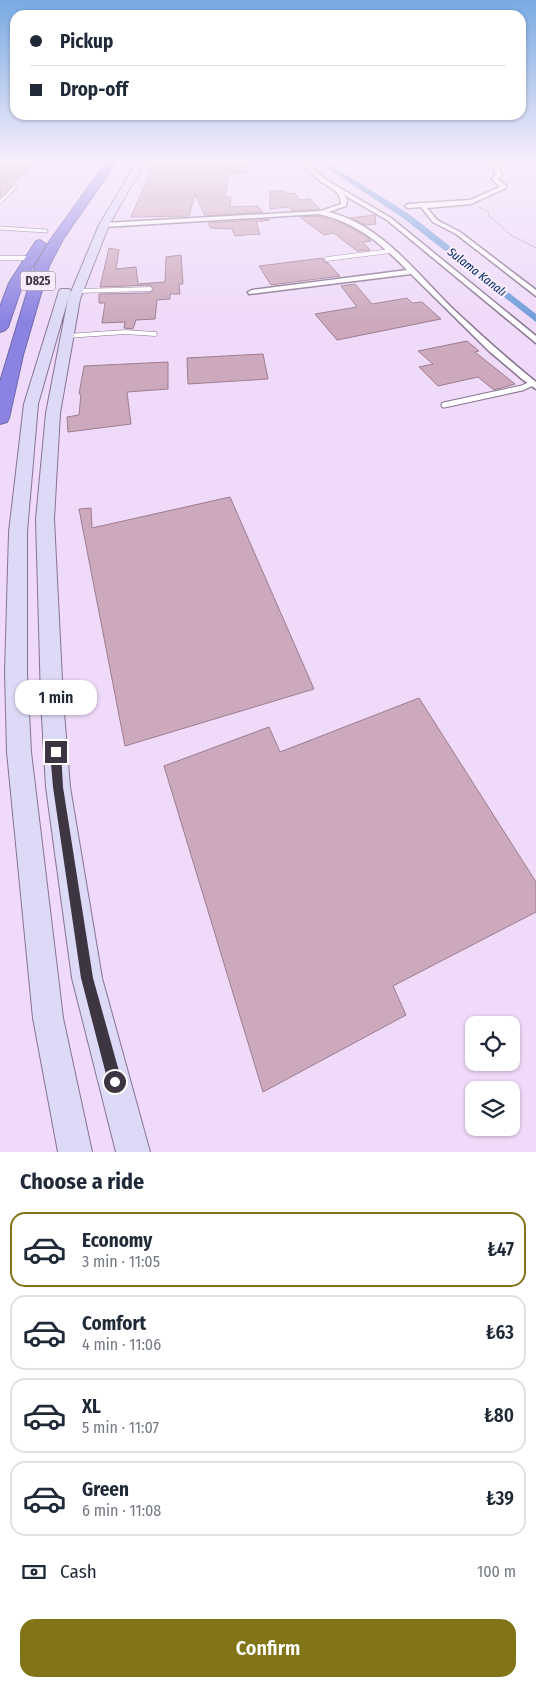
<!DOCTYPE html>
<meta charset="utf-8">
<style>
:root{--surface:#fff;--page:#f2f2f3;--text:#1f2937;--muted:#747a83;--line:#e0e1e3;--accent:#827518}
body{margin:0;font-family:"Fira Sans Condensed",sans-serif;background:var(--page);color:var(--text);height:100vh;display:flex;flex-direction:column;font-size:19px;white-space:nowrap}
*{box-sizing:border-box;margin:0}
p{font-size:16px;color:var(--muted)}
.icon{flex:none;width:28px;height:28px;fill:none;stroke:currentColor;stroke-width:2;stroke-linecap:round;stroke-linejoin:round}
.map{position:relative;height:1152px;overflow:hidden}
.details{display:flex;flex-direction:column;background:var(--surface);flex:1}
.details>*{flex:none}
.hud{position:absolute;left:10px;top:10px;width:516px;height:110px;border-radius:15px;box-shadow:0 1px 4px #0004;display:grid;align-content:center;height:110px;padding:0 20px;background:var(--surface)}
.controls{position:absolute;left:465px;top:1016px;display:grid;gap:10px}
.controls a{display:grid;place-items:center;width:55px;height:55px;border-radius:10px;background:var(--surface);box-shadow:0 1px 4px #0004;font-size:25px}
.end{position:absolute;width:22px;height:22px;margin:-11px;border:6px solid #3e3542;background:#fff;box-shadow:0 0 0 2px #fff}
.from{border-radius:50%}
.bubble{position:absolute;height:35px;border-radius:15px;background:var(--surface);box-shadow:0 1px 4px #0004;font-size:16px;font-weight:600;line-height:35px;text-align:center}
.hud b{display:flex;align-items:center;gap:18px;height:48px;font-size:19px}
.hud b+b{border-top:1px solid var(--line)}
.hud i{width:12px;height:12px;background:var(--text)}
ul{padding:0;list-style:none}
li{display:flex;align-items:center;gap:15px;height:75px;margin:0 10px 8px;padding:0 10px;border:2px solid var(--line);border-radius:15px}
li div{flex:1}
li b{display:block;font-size:19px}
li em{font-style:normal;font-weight:600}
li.current{border-color:var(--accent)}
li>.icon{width:45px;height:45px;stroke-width:1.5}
h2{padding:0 20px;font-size:22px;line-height:60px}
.pay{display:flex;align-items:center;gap:12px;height:55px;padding:0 20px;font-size:19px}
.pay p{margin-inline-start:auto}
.button{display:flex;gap:10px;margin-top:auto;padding:10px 20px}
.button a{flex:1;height:58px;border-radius:15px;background:var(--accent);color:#fff;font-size:20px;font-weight:600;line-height:58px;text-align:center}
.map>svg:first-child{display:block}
</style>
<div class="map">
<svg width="536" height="1152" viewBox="0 0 536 1152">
<rect width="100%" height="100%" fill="#efdaf9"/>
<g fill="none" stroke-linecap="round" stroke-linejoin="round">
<!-- canal -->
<polygon fill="#709cd9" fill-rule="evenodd" points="315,160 322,160 409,214 536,314 536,322 403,218"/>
</g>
<!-- building -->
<g fill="#cca9bc" stroke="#9e7c8f">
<polygon points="0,160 36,161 0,197"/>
<polygon points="153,160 249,162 246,173 229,173 225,197 231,197 230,207 257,206 263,212 205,216 195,194 189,216 131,217 151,171 146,171"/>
<polygon points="270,191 285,191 284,194 295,193 299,200 310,199 320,209 293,211 288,207 270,209"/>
<polygon points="375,215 376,224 366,225 350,218"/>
<polygon points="318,216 343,224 366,236 371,241 363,242 370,250 357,251 334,233 324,235 300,217"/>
<polygon points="269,219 270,220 256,222 260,234 244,235 235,236 232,229 211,228 208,223"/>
<polygon points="109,248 119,250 116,269 136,267 138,284 165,282 166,257 181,255 183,284 179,284 180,294 170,294 170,299 157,300 155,319 136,320 133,329 124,328 125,322 102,323 105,303 99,303 99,294 150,293 154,288 150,285 100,287"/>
<polygon points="323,258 324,262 328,263 340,276 271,285 259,266"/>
<polygon points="355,284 372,304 407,298 412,303 422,302 441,319 337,340 315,314 357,307 341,286"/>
<polygon points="467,341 479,351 475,352 515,384 494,390 478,377 438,386 419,367 433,364 418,351"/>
<polygon points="263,354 268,379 188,384 187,358"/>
<polygon points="168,362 168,389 127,392 131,424 68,432 67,417 79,415 81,394 79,394 84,366"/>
<polygon points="230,497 314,689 125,746 79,509 91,508 92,528"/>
<polygon points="419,698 536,882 536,912 393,986 406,1015 263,1092 164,766 269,727 280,752"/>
</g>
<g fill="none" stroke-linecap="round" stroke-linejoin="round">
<!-- lane-far2 casing -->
<g stroke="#877490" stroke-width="4.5">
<g id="lane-far2">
<polyline points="0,202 15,187"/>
<polyline points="0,228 46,231"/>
</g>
</g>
<!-- lane-far1 casing -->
<g stroke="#877490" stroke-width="5">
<g id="lane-far1">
<polyline points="0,258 31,258"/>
<polyline points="327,259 390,251"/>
<polyline points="78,291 150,289"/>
<polyline points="67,336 125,332 155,334"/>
</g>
</g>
<!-- lane casing -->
<g stroke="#877490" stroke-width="7">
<polyline id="lane" points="444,405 522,388 533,383"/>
</g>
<!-- street casing -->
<g stroke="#877490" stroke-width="3">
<g id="street">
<path d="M299,160H305L323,178L391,218L536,336V343L387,220L344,195L347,200L346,206L328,212C380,223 417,274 453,309C480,334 507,359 536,382V389L522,379L489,351L411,274L249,294L248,292L252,290L407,270C382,244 354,221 318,214L104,227L101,225L104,223L321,211L341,204C341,191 329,187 320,181C313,175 306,167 299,160Z"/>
<polygon points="489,160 495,160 502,174 498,179 506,186 506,188 471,204 427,208 437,220 460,232 536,290 536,296 456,234 433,222 421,207 408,208 405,206 408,204 470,200 500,187 492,179 496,174"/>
</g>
</g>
<!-- secondary casing -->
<g stroke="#877490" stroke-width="2">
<polygon id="secondary" points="138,160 146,160 109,225 80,299 60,413 54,519 63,700 70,787 102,978 150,1152 116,1152 72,978 46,787 41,700 36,519 46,413 68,299 38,404 27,532 27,673 31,752 63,1018 92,1152 58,1152 33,1018 7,752 5,673 9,532 24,404 59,291 61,289 69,289 71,291 68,299 99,225"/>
</g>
<!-- highway casing -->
<g stroke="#7068aa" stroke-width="2">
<g id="highway">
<polygon points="108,160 118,160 63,239 49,266 23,355 9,418 7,422 0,424 0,382 35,266 51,239"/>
<polygon points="40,240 46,244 23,283 8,327 5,330 0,332 0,307 9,283 36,241"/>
</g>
</g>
<!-- path -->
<polyline stroke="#98899f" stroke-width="1" stroke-dasharray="2.5 1" stroke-linecap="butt" points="479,207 488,212 489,216 511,235 536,248"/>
<!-- lane-far2 -->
<use href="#lane-far2" stroke="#fff" stroke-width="3"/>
<!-- lane-far1 -->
<use href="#lane-far1" stroke="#fff" stroke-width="4"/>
<!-- lane -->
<use href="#lane" stroke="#fff" stroke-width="5"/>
<!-- street -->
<use href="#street" fill="#fff" fill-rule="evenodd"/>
<!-- secondary -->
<use href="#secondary" fill="#dcdaf6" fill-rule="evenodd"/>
<!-- highway -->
<use href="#highway" fill="#8b83e2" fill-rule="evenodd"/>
</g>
<!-- sky -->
<linearGradient id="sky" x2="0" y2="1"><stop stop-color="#78aae2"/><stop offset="0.5" stop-color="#f8eefc"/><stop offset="1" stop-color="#f8eefc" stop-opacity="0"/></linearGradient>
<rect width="536" height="321" fill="url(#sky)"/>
<!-- route -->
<polygon fill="#3e3542" points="56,748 61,752 63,787 93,978 122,1082 120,1087 115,1089 110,1087 108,1082 81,978 53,787 50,752"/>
<g text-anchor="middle" stroke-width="5" stroke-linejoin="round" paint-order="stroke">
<!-- far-water labels -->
<g font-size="12" font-style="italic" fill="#002c63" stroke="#f8ebfe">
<text transform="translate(477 272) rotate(38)" y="4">Sulama Kanalı</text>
</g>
<!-- shield labels -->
<rect fill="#f8ebfe" stroke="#766c7a" stroke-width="1" x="20.5" y="271.5" width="35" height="19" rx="4"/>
<g font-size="12" font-weight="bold" fill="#3e3542">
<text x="38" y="285">D825</text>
</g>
</g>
</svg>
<div class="controls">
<a><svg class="icon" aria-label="locate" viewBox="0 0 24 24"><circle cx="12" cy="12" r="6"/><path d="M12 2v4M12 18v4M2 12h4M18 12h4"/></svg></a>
<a><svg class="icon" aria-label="layers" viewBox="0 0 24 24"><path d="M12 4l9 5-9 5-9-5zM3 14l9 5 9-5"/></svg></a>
</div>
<i class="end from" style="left:115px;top:1082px"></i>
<i class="end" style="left:56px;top:752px"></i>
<div class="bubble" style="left:15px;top:680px;width:82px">1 min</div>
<div class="hud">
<b><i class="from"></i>Pickup</b>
<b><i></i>Drop-off</b>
</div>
</div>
<section class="details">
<h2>Choose a ride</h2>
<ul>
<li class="current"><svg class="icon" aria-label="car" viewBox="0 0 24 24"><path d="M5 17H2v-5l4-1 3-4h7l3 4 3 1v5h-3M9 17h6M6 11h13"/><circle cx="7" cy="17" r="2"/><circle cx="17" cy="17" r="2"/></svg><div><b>Economy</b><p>3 min · 11:05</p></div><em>₺47</em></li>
<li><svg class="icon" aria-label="car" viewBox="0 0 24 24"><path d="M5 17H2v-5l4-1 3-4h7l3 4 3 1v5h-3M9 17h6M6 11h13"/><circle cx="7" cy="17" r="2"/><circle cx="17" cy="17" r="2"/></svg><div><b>Comfort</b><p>4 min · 11:06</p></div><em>₺63</em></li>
<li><svg class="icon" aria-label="car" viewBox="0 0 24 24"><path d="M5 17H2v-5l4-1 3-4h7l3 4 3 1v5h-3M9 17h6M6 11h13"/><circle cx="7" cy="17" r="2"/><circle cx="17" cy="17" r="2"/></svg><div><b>XL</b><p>5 min · 11:07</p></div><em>₺80</em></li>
<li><svg class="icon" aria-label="car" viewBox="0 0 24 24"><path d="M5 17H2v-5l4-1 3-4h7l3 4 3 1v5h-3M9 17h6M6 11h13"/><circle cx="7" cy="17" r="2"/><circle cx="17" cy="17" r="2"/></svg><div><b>Green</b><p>6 min · 11:08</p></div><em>₺39</em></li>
</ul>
<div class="pay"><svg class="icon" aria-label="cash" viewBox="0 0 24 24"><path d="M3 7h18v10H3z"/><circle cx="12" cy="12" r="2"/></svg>Cash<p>100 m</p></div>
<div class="button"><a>Confirm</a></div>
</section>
